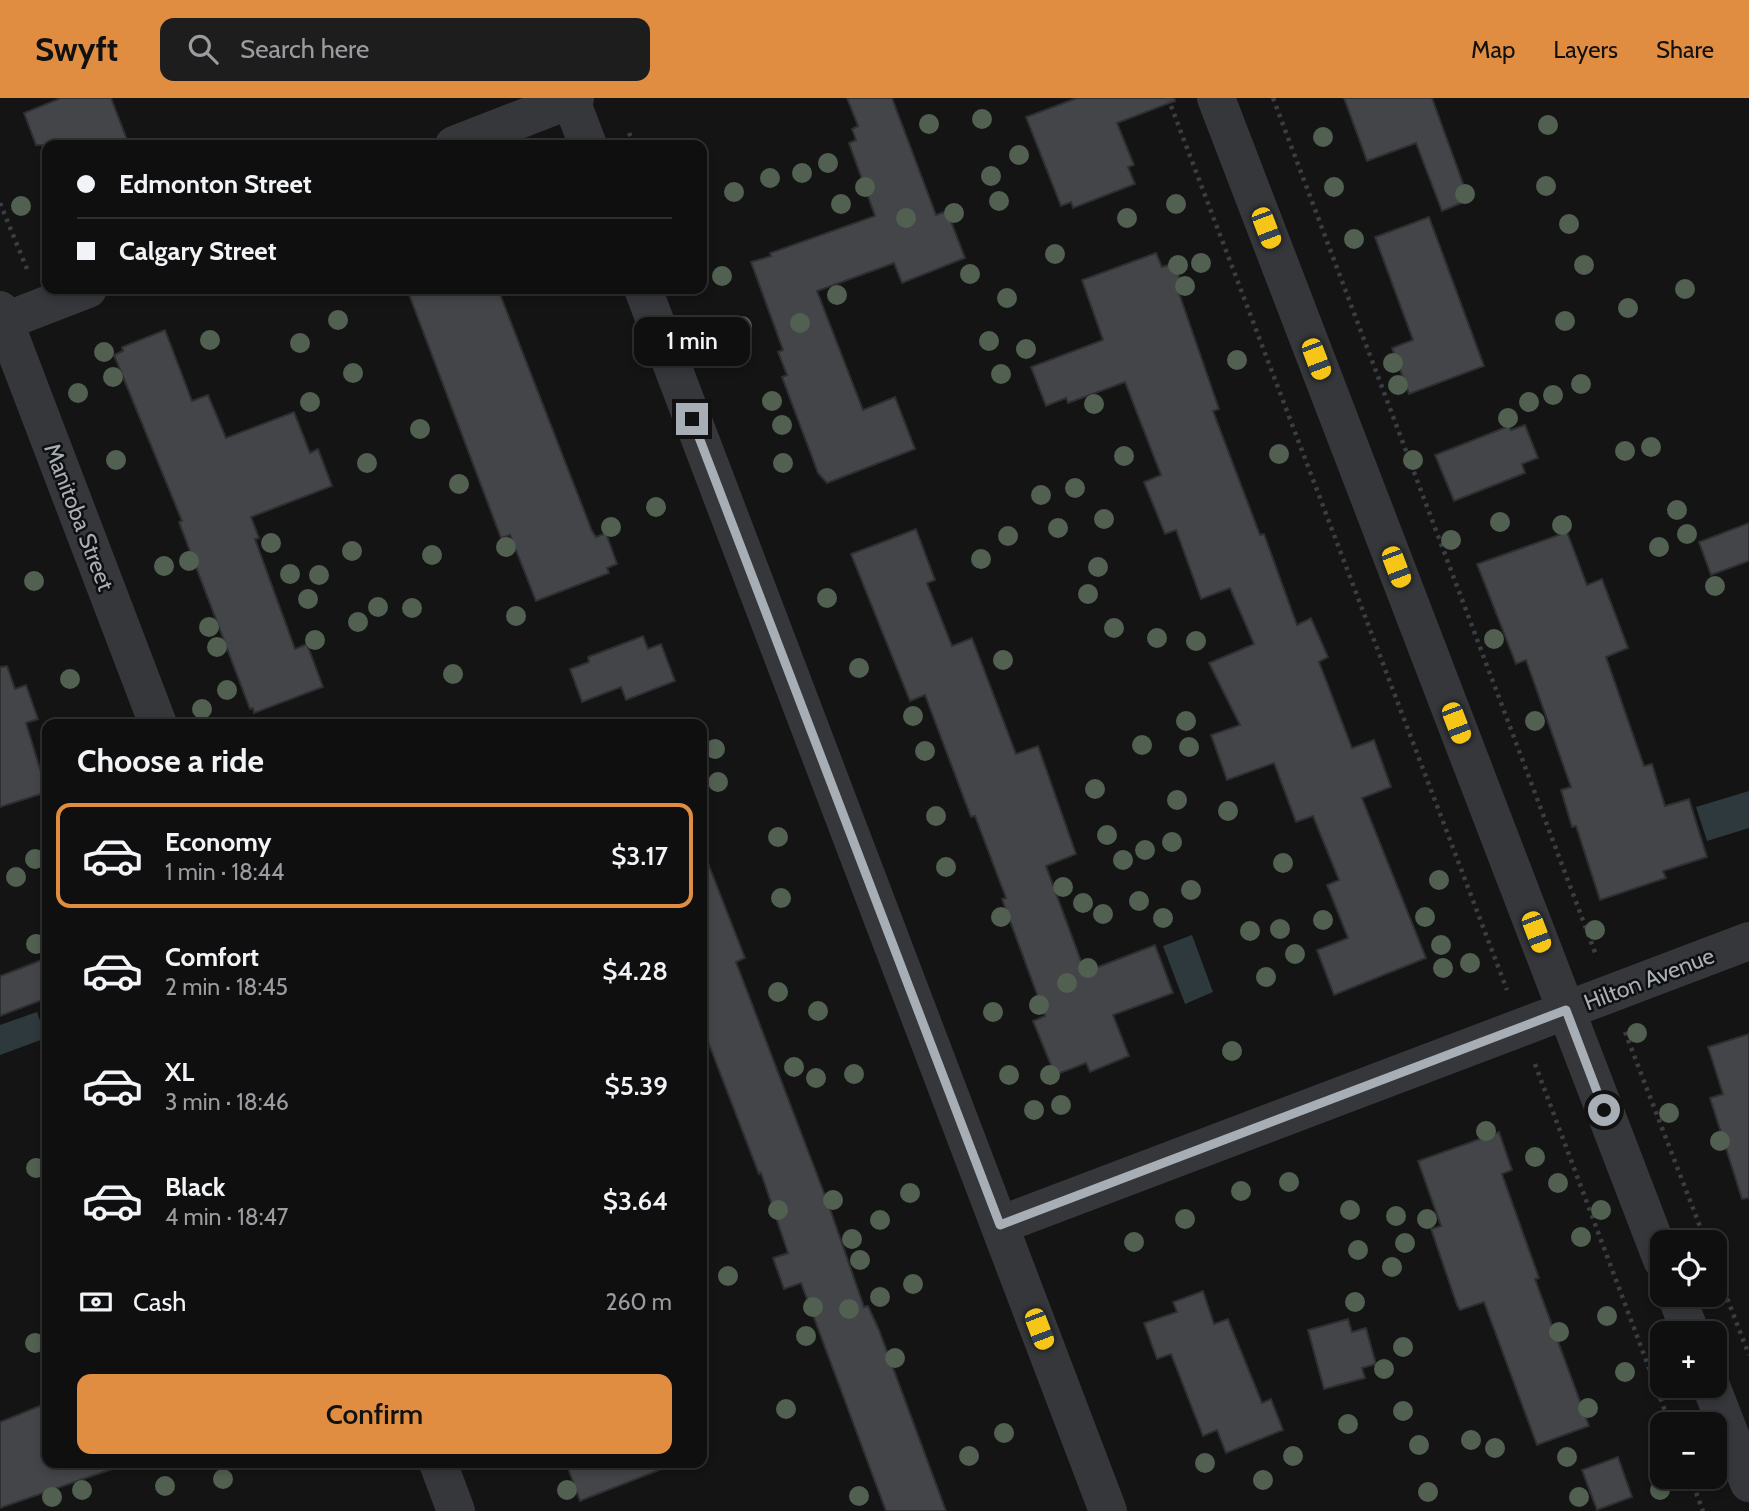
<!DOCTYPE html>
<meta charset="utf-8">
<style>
:root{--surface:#0f0f10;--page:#1d1d1e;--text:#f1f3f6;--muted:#9b9c9f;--line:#2f2f30;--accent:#e18d41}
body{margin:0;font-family:Cabin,sans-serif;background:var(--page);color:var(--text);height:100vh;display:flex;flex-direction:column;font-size:26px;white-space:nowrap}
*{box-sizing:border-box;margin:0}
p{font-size:23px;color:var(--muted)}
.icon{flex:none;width:38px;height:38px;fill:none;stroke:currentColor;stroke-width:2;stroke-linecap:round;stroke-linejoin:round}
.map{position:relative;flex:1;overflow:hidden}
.drawer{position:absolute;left:42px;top:621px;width:665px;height:749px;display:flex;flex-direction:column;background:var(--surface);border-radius:14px;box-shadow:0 4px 10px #0003,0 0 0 2px var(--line)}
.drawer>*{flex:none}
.guide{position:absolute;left:42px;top:42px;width:665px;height:154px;border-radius:14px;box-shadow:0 4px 10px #0003,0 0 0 2px var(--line);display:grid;align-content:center;height:154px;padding:0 35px;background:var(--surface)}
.fabs{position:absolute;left:1650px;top:1132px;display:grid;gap:14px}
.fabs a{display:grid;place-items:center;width:77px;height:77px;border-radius:14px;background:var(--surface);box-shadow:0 4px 10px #0003,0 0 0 2px var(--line);font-size:35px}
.end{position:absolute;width:32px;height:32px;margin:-16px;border:9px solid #a7aeb5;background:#111;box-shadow:0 0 0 4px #111}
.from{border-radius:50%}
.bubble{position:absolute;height:49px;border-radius:14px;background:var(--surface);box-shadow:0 4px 10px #0003,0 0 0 2px var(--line);font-size:23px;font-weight:600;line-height:49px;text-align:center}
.car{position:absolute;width:21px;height:42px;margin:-21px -10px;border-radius:9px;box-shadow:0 0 5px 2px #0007;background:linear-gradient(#f5c518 24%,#345 0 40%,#f5c518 0 76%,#345 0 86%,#f5c518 0)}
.guide b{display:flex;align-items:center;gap:24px;height:66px;font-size:26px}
.guide b+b{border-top:2px solid var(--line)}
.guide i{width:18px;height:18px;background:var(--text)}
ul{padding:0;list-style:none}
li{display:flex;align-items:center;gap:21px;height:105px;margin:0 14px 10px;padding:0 21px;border:4px solid transparent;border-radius:14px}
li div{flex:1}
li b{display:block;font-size:26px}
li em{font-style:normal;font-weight:600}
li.current{border-color:var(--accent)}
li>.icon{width:63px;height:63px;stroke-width:1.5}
h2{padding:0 35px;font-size:32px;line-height:84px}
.pay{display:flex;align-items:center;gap:18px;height:77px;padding:0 35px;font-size:26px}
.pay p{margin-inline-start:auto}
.primary-button{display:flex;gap:14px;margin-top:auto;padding:14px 35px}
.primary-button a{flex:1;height:80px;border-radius:14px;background:var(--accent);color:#111;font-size:28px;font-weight:600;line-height:80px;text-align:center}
header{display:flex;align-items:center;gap:42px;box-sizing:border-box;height:98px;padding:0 35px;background:var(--accent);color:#111}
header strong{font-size:33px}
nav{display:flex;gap:38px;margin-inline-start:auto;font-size:24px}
.search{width:490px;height:63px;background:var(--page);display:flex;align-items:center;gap:18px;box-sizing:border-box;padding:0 24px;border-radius:14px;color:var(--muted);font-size:26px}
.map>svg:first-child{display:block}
</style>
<header>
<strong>Swyft</strong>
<div class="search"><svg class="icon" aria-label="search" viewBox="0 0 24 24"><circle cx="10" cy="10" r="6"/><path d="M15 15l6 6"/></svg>Search here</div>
<nav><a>Map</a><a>Layers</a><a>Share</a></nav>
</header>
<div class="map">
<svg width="1749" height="1413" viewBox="0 0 1749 1413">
<rect width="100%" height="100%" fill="#141415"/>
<!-- water -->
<g fill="#2e393d">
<polygon points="1749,693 1749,730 1707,743 1696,709"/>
<polygon points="1192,837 1213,894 1185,906 1163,848"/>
<polygon points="37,914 46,940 0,957 0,927"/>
</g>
<!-- building -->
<g fill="#434548" stroke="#2e2f31" stroke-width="2">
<polygon points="61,0 111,0 129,47 36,47 24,15"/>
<polygon points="847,0 892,0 936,117 947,113 965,160 902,185 894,165 817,193 863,312 895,299 915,351 827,385 818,375 782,279 787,277 778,254 783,252 751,164 771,158 770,155 875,118 849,45 856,42 852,31 858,28"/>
<polygon points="1077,0 1174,0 1175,3 1117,25 1134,67 1128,69 1135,86 1073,110 1071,104 1061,108 1026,19"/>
<polygon points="1344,0 1432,0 1469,102 1442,113 1416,45 1367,63"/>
<polygon points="1429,119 1484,268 1409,296 1392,250 1413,242 1375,139"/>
<polygon points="1156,155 1162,169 1174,165 1184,192 1179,195 1219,311 1213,313 1260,437 1264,436 1297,527 1311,520 1328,559 1319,564 1352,650 1374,642 1391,689 1362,700 1426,860 1334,897 1317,852 1348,840 1327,787 1339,782 1313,718 1296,724 1274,665 1227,682 1211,637 1240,627 1209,565 1254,546 1230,490 1201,501 1176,432 1165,436 1144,384 1161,377 1125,284 1068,305 1066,300 1046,308 1031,269 1103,242 1082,182"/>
<polygon points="407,191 498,191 592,433 596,439 606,435 617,466 607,470 609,475 536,503 510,437 501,440"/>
<polygon points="165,232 192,303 208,297 226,340 294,314 310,355 318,351 332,388 251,419 259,440 255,441 295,551 307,546 323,589 254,615 253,610 250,611 179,424 182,423 114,257 123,253 122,249"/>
<polygon points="1525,327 1538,360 1522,366 1525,375 1454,403 1435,357 1509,328 1511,332"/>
<polygon points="1749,425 1749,463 1711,477 1699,444"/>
<polygon points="916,431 935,482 927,485 952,548 972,540 1016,656 1038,648 1076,756 1046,768 1085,874 1155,847 1173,895 1113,917 1129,958 1090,974 1086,965 1055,977 1033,923 1045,918 1002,801 1006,800 975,718 971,719 925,597 910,603 851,456"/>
<polygon points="1567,434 1587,487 1602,481 1628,550 1606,559 1644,668 1652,666 1665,708 1689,701 1707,759 1663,773 1666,780 1600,802 1576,728 1572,729 1561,692 1571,689 1526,562 1516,566 1477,466"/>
<polygon points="643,538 648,551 661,546 675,583 626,602 621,589 582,604 570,571 589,564 588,559"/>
<polygon points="7,568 15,591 26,587 38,621 26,625 47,694 0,709 0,569"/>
<polygon points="702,755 704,755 745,860 736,864 829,1108 864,1209 868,1208 879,1232 946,1413 886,1413 801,1185 784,1191 773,1160 788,1155 761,1075 759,1076 702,928"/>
<polygon points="47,860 47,900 0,918 0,878"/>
<polygon points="1749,936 1749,1100 1742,1101 1710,1000 1723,996 1708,949"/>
<polygon points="1499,1034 1512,1072 1502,1076 1539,1180 1535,1181 1589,1328 1537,1347 1484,1204 1460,1212 1457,1207 1431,1131 1441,1128 1418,1063"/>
<polygon points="1203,1193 1214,1226 1228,1221 1262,1305 1271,1301 1283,1332 1226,1355 1217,1332 1203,1338 1171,1256 1157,1261 1144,1225 1177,1214 1173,1204"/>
<polygon points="1348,1221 1352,1234 1366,1230 1376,1266 1362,1270 1365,1280 1324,1291 1308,1232"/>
<polygon points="47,1305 47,1365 114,1365 115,1370 0,1410 0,1324"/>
<polygon points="1618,1359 1632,1399 1597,1412 1582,1372"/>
<polygon points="566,1365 671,1365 672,1367 580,1403"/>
</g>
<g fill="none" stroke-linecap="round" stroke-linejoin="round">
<!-- path -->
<g stroke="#3b3e41" stroke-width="4.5" stroke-dasharray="3.5 5" stroke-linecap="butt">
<polyline points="1168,0 1507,892"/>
<polyline points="1273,0 1596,857"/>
<polyline points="629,35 634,47"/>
<polyline points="0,105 27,171"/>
<polyline points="1625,934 1706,1144"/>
<polyline points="1535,966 1670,1326"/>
<polyline points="1715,1169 1749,1257"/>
<polyline points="1690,1379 1703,1413"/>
</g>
<!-- minor -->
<g stroke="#35373a" stroke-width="38">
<polyline points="570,0 588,47"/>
<polyline points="1216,0 1662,1162"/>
<polyline points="454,47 575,0"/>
<polyline points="643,191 1108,1413"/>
<polyline points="0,212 158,626"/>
<polyline points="0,225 88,191"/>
<polyline points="1000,1127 1749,843"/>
<polyline points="1676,1197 1691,1236"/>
<polyline points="1711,1288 1749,1385"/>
<polyline points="438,1365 456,1413"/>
</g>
</g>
<!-- trees -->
<g fill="#516050">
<circle cx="982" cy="21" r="10"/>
<circle cx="929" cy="26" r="10"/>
<circle cx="1548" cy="27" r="10"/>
<circle cx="1323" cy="39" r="10"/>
<circle cx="1019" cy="57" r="10"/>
<circle cx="828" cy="65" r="10"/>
<circle cx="802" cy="75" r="10"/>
<circle cx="991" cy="78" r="10"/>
<circle cx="770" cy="80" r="10"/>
<circle cx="1546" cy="88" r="10"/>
<circle cx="865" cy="89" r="10"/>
<circle cx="1334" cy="89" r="10"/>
<circle cx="734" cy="94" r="10"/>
<circle cx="1465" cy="96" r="10"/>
<circle cx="999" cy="103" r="10"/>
<circle cx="841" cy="106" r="10"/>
<circle cx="1176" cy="106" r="10"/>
<circle cx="21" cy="108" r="10"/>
<circle cx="954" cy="115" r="10"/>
<circle cx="906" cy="120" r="10"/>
<circle cx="1127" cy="120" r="10"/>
<circle cx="1569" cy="126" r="10"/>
<circle cx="1354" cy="141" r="10"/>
<circle cx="1055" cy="156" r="10"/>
<circle cx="1201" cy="165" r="10"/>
<circle cx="1178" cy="167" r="10"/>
<circle cx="1584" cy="167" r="10"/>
<circle cx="970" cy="176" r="10"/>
<circle cx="722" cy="178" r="10"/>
<circle cx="1185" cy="188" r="10"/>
<circle cx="1685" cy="191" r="10"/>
<circle cx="837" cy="197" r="10"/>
<circle cx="1007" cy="200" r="10"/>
<circle cx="1628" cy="210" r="10"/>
<circle cx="338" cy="222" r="10"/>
<circle cx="1565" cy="223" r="10"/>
<circle cx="800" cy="225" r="10"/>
<circle cx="742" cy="228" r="10"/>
<circle cx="210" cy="242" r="10"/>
<circle cx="989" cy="243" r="10"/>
<circle cx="300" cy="245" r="10"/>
<circle cx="1026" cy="251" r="10"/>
<circle cx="104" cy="254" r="10"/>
<circle cx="1237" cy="262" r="10"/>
<circle cx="1393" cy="265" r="10"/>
<circle cx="353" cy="275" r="10"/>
<circle cx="1001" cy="276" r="10"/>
<circle cx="113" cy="279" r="10"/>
<circle cx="1581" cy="286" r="10"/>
<circle cx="1398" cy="287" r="10"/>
<circle cx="78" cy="295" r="10"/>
<circle cx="1553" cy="297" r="10"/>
<circle cx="772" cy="303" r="10"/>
<circle cx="310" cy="304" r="10"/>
<circle cx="1529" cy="304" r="10"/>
<circle cx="1094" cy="306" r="10"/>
<circle cx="1508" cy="320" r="10"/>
<circle cx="782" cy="327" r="10"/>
<circle cx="420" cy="331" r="10"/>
<circle cx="1651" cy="349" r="10"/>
<circle cx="1625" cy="353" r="10"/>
<circle cx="1279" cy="356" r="10"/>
<circle cx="1124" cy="358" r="10"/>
<circle cx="116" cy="362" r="10"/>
<circle cx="1413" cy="362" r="10"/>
<circle cx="367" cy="365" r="10"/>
<circle cx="783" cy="365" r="10"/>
<circle cx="459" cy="386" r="10"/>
<circle cx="1075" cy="390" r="10"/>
<circle cx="1041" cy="397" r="10"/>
<circle cx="656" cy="409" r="10"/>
<circle cx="1677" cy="412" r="10"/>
<circle cx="1104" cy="421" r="10"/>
<circle cx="1500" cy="424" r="10"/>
<circle cx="1562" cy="427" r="10"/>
<circle cx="611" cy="429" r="10"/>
<circle cx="1058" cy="430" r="10"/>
<circle cx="1687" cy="436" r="10"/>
<circle cx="1008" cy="438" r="10"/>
<circle cx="1451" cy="442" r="10"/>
<circle cx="271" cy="445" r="10"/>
<circle cx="506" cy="449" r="10"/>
<circle cx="1659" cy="449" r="10"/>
<circle cx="352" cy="453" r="10"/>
<circle cx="432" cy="457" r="10"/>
<circle cx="981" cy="461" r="10"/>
<circle cx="189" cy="463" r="10"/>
<circle cx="164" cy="468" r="10"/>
<circle cx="1098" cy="469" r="10"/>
<circle cx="290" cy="476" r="10"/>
<circle cx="319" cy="477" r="10"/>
<circle cx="34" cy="483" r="10"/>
<circle cx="1715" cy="488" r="10"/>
<circle cx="1088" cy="496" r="10"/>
<circle cx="827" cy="500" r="10"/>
<circle cx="308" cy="501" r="10"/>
<circle cx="378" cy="509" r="10"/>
<circle cx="412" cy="510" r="10"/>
<circle cx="516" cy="518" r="10"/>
<circle cx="358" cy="524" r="10"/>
<circle cx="209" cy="529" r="10"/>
<circle cx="1114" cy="530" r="10"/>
<circle cx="1157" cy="540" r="10"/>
<circle cx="1494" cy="541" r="10"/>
<circle cx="315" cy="542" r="10"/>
<circle cx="1196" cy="543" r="10"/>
<circle cx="217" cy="549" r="10"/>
<circle cx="1003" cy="562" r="10"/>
<circle cx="859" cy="570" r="10"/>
<circle cx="453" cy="576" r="10"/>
<circle cx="70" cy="581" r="10"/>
<circle cx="227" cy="592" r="10"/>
<circle cx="202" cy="611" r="10"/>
<circle cx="913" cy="618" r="10"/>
<circle cx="1186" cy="623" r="10"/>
<circle cx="1535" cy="623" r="10"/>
<circle cx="1142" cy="647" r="10"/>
<circle cx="1189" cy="649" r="10"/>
<circle cx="715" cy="651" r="10"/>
<circle cx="925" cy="653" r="10"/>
<circle cx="718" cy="684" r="10"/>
<circle cx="1095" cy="691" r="10"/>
<circle cx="1177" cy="702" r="10"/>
<circle cx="1228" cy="713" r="10"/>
<circle cx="936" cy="718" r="10"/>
<circle cx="1107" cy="737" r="10"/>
<circle cx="778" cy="739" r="10"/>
<circle cx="1172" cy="744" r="10"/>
<circle cx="1145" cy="752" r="10"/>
<circle cx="35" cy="761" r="10"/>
<circle cx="1123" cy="762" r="10"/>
<circle cx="1283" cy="765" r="10"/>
<circle cx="946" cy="769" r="10"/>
<circle cx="16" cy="779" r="10"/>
<circle cx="1439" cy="782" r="10"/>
<circle cx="1063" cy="789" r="10"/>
<circle cx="1191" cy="792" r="10"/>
<circle cx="781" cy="800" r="10"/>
<circle cx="1139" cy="803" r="10"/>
<circle cx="1083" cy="805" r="10"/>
<circle cx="1103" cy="816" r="10"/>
<circle cx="1001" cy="819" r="10"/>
<circle cx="1425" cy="819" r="10"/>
<circle cx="1163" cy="820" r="10"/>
<circle cx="1323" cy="822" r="10"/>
<circle cx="1280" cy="831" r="10"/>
<circle cx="1595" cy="832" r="10"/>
<circle cx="1250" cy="833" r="10"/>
<circle cx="36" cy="846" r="10"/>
<circle cx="1441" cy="847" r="10"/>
<circle cx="1295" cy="856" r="10"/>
<circle cx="1470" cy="865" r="10"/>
<circle cx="1088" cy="870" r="10"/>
<circle cx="1443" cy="870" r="10"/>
<circle cx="1266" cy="879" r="10"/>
<circle cx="1067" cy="885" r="10"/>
<circle cx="778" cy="894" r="10"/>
<circle cx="1039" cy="907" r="10"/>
<circle cx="818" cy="913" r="10"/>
<circle cx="993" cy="914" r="10"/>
<circle cx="1637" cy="935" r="10"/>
<circle cx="1232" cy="953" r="10"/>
<circle cx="794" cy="969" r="10"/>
<circle cx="854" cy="976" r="10"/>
<circle cx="1009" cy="977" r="10"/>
<circle cx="1050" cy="977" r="10"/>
<circle cx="816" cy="980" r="10"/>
<circle cx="1061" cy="1007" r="10"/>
<circle cx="1034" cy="1012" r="10"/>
<circle cx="1669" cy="1015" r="10"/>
<circle cx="1486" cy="1033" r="10"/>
<circle cx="1720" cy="1043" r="10"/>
<circle cx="1535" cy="1059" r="10"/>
<circle cx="36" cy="1070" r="10"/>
<circle cx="1289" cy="1084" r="10"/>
<circle cx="1558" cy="1085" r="10"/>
<circle cx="1241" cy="1093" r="10"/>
<circle cx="910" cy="1095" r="10"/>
<circle cx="833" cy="1102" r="10"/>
<circle cx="778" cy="1112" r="10"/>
<circle cx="1350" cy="1112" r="10"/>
<circle cx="1601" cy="1112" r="10"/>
<circle cx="1396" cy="1118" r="10"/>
<circle cx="1185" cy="1121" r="10"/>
<circle cx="1427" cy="1121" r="10"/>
<circle cx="880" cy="1122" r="10"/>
<circle cx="1581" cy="1139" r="10"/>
<circle cx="852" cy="1141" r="10"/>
<circle cx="1134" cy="1144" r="10"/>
<circle cx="1405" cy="1145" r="10"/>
<circle cx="1358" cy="1152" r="10"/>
<circle cx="860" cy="1162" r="10"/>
<circle cx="1392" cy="1169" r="10"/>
<circle cx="728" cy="1178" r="10"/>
<circle cx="913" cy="1186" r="10"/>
<circle cx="880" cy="1199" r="10"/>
<circle cx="1355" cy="1204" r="10"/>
<circle cx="813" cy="1209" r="10"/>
<circle cx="849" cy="1211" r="10"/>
<circle cx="1607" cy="1218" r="10"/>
<circle cx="1559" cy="1234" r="10"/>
<circle cx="806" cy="1238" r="10"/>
<circle cx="35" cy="1245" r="10"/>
<circle cx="1403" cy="1249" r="10"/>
<circle cx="895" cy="1260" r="10"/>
<circle cx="1384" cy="1271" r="10"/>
<circle cx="1625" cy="1274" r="10"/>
<circle cx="1588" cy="1310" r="10"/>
<circle cx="786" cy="1311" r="10"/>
<circle cx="1403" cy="1313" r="10"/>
<circle cx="1348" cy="1326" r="10"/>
<circle cx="1004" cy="1335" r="10"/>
<circle cx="1471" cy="1342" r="10"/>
<circle cx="1419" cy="1347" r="10"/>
<circle cx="1495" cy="1350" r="10"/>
<circle cx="969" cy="1358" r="10"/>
<circle cx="1293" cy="1358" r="10"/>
<circle cx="1567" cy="1359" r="10"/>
<circle cx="1205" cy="1365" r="10"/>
<circle cx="223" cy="1381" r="10"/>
<circle cx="1263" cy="1382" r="10"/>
<circle cx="165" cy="1388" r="10"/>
<circle cx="82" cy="1392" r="10"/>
<circle cx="567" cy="1392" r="10"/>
<circle cx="1660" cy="1392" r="10"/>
<circle cx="1428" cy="1394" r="10"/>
<circle cx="859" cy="1398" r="10"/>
<circle cx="52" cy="1399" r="10"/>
<circle cx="1579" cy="1399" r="10"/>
</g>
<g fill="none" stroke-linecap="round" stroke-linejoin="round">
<!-- route -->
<polyline stroke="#a7aeb5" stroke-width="9" points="692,321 1000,1127 1566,912 1604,1012"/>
</g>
<g text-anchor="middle" stroke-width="5" stroke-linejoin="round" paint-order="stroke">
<!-- street labels -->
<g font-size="23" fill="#a7aeb5" stroke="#0f0f10">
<text transform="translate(79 419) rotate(69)" y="8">Manitoba Street</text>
<text transform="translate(1649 881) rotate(-21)" y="8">Hilton Avenue</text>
</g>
</g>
</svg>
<div class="fabs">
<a><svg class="icon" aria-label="locate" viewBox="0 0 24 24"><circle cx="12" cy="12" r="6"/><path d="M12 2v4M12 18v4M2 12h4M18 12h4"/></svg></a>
<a>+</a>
<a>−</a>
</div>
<i class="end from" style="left:1604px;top:1012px"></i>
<i class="end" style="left:692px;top:321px"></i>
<div class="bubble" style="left:634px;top:219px;width:116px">1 min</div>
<i class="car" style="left:1266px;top:130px;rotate:159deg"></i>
<i class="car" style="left:1316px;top:261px;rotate:159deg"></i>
<i class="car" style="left:1396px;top:469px;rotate:159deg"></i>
<i class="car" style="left:1456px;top:625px;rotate:159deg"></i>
<i class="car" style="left:1536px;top:834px;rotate:159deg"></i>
<i class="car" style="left:1039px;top:1231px;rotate:159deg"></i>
<div class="guide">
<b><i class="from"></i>Edmonton Street</b>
<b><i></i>Calgary Street</b>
</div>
<section class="drawer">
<h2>Choose a ride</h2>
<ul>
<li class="current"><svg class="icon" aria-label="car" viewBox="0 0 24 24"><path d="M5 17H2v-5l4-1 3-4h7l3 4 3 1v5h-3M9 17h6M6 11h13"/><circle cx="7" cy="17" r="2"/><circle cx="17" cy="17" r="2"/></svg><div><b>Economy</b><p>1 min · 18:44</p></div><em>$3.17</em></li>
<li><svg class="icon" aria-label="car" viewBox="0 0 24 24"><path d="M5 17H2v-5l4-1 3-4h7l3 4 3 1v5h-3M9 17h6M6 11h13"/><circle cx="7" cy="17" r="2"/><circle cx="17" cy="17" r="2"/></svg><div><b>Comfort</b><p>2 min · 18:45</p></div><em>$4.28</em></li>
<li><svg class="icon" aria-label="car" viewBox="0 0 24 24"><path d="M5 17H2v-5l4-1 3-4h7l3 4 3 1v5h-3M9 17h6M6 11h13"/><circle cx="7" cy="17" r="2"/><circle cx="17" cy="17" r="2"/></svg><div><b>XL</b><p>3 min · 18:46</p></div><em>$5.39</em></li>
<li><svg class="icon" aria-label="car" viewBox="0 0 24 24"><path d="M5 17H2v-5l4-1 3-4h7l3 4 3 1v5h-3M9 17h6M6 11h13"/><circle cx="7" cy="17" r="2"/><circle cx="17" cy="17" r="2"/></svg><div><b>Black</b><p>4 min · 18:47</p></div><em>$3.64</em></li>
</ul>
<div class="pay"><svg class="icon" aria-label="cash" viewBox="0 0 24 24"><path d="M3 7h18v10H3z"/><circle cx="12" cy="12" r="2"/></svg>Cash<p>260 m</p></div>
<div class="primary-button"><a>Confirm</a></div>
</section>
</div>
